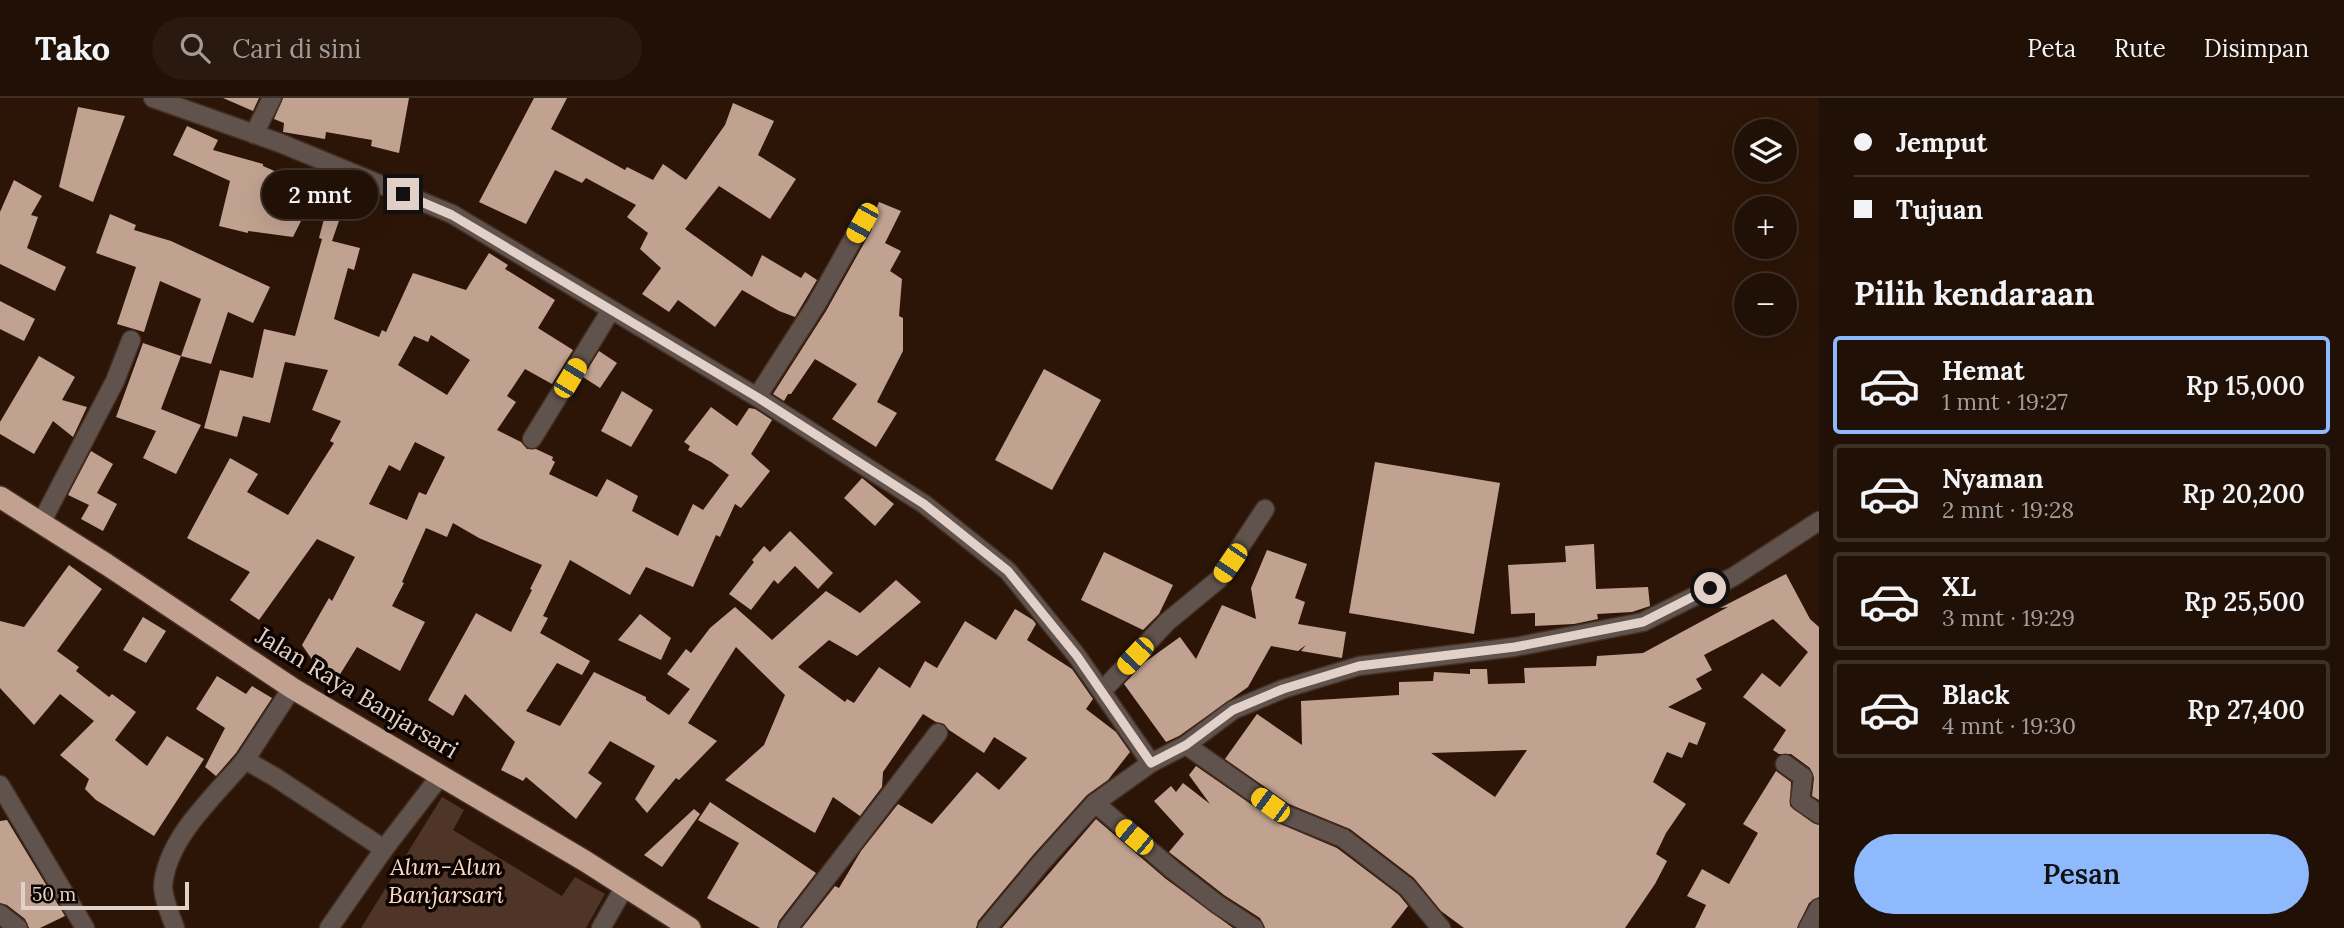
<!DOCTYPE html>
<html lang="id">
<meta charset="utf-8">
<style>
:root{--surface:#211005;--page:#29190f;--text:#f1f3f6;--muted:#a29d9a;--line:#3e3027;--accent:#8eb9fc}
body{margin:0;font-family:Lora,serif;background:var(--page);color:var(--text);height:100vh;display:flex;flex-direction:column;font-size:26px;white-space:nowrap}
*{box-sizing:border-box;margin:0}
p{font-size:23px;color:var(--muted)}
.icon{flex:none;width:38px;height:38px;fill:none;stroke:currentColor;stroke-width:2;stroke-linecap:round;stroke-linejoin:round}
.map{position:relative;flex:1;overflow:hidden}
.details{display:flex;flex-direction:column;background:var(--surface);width:525px}
.details>*{flex:none}
.top-card{display:grid;align-content:center;height:154px;padding:0 35px;background:var(--surface)}
.controls{position:absolute;left:1734px;top:21px;display:grid;gap:14px}
.controls a{display:grid;place-items:center;width:63px;height:63px;border-radius:50%;background:var(--surface);box-shadow:0 7px 28px #0002,0 0 0 2px var(--line);font-size:35px}
.scale{position:absolute;left:21px;bottom:18px;width:168px;box-sizing:border-box;padding-left:7px;border:4px solid #e2d1c8;border-top:0;font-size:19px;line-height:24px;white-space:nowrap;color:#e2d1c8;-webkit-text-stroke:5px #0d0402;paint-order:stroke}
.end{position:absolute;width:32px;height:32px;margin:-16px;border:9px solid #e2d1c8;background:#111;box-shadow:0 0 0 4px #111}
.from{border-radius:50%}
.bubble{position:absolute;height:49px;border-radius:24px;background:var(--surface);box-shadow:0 7px 28px #0002,0 0 0 2px var(--line);font-size:23px;font-weight:600;line-height:49px;text-align:center}
.car{position:absolute;width:21px;height:42px;margin:-21px -10px;border-radius:9px;box-shadow:0 0 5px 2px #0007;background:linear-gradient(#f5c518 24%,#345 0 40%,#f5c518 0 76%,#345 0 86%,#f5c518 0)}
.top-card b{display:flex;align-items:center;gap:24px;height:66px;font-size:26px}
.top-card b+b{border-top:2px solid var(--line)}
.top-card i{width:18px;height:18px;background:var(--text)}
ul{padding:0;list-style:none}
li{display:flex;align-items:center;gap:21px;height:98px;margin:0 14px 10px;padding:0 21px;border:4px solid var(--line);border-radius:7px}
li div{flex:1}
li b{display:block;font-size:26px}
li em{font-style:normal;font-weight:600}
li.selected{border-color:var(--accent)}
li>.icon{width:63px;height:63px;stroke-width:1.5}
h2{padding:0 35px;font-size:32px;line-height:84px}
.action{display:flex;gap:14px;margin-top:auto;padding:14px 35px}
.action a{flex:1;height:80px;border-radius:42px;background:var(--accent);color:#111;font-size:28px;font-weight:600;line-height:80px;text-align:center}
header{display:flex;align-items:center;gap:42px;box-sizing:border-box;height:98px;padding:0 35px;background:var(--surface);border-bottom:2px solid var(--line)}
header strong{font-size:33px}
nav{display:flex;gap:38px;margin-inline-start:auto;font-size:24px}
.search{width:490px;height:63px;background:var(--page);display:flex;align-items:center;gap:18px;box-sizing:border-box;padding:0 24px;border-radius:38px;color:var(--muted);font-size:26px}
main{display:flex;flex:1;min-height:0}
.map>svg:first-child{display:block}
</style>
<header>
<strong>Tako</strong>
<div class="search"><svg class="icon" aria-label="search" viewBox="0 0 24 24"><circle cx="10" cy="10" r="6"/><path d="M15 15l6 6"/></svg>Cari di sini</div>
<nav><a>Peta</a><a>Rute</a><a>Disimpan</a></nav>
</header>
<main>
<div class="map">
<svg width="1819" height="830" viewBox="0 0 1819 830">
<rect width="100%" height="100%" fill="#2c1507"/>
<!-- green -->
<polygon fill="#4f3527" points="442,699 464,712 453,732 562,798 575,779 605,796 586,830 361,830"/>
<!-- building -->
<g fill="#c1a291" fill-rule="evenodd">
<polygon points="223,0 259,0 253,13"/>
<polygon points="283,0 409,0 399,55 371,48 372,42 326,34 325,41 283,34 284,25 274,21"/>
<polygon points="534,0 567,0 551,31 625,72 627,69 653,82 663,66 686,82 725,27 733,5 774,23 758,57 796,81 770,121 719,88 685,131 752,179 762,157 801,180 805,174 817,182 795,219 779,213 742,192 715,229 678,202 669,214 642,196 661,170 640,151 648,135 627,119 636,107 586,80 582,85 555,72 526,126 479,104"/>
<polygon points="78,9 125,18 93,104 59,89"/>
<polygon points="187,28 218,42 213,52 263,66 263,68 286,78 279,108 306,113 293,139 248,133 248,135 219,128 230,83 173,57"/>
<polygon points="14,82 42,98 31,117 38,119 27,150 66,169 55,193 0,166 0,114"/>
<path d="M333,86L350,91L332,143L360,150L354,172L348,170L334,221L379,239L382,232L386,234L413,175L466,192L489,155L508,167L505,171L555,202L538,230L573,252L552,286L525,271L507,298L516,304L497,332L521,344L527,351H536L553,359L552,362L555,364L549,376L597,399L607,381L638,398L632,413L678,438L693,406L703,412L729,377L711,364L688,352L690,348L684,344L711,309L737,328L749,310L755,311L772,322L751,356L770,373L741,410L735,406L720,439L716,437L693,489L646,469L630,497L570,462L543,518L548,520L540,535L590,563L582,577L557,565L526,613L560,628L594,574L646,599V602L669,617L690,591L667,576L686,551L691,555L710,530L735,509L772,542L826,493L860,515L896,482L921,504L857,558L829,542L798,569L845,604L847,601L854,605L879,569L910,590L925,563L937,570L965,523L996,542L1015,511L1033,522L1036,526L1027,542L1072,571L1093,601L1086,611L1116,634L1130,654L1108,682L1087,697L1033,757L978,823L976,830H802L835,788L839,790L861,753L898,706L932,726L977,674L999,692L1027,660L994,639L984,655L949,632L944,626L936,624L923,616L883,674L882,689L860,718L833,699L815,735L725,682L764,647L785,597L736,549L688,625L717,643L679,682L676,680L647,715L635,701L655,668L610,643L588,675L602,685L576,721L526,679L523,683L501,672L515,644L465,596L453,618L428,602L476,515L511,534L532,492L530,491L542,467L479,440L453,425L447,439L426,430L402,484L404,485L392,508L425,524L400,573L357,549L339,578L313,563L302,547L329,500L332,503L355,459L317,441L259,522L230,502L250,474L187,440L230,360L258,376L247,394L288,417L334,345L330,343L341,323L312,312L328,272L285,264L270,325L243,318L237,339L204,330L220,272L253,280L264,231L295,238L322,141L319,140ZM431,237L470,262L447,297L398,267L414,238L428,244ZM415,344L445,359L426,397L419,394L407,422L369,406L389,367L400,373Z"/>
<polygon points="879,104 901,113 885,145 901,153 890,173 902,181 899,218 903,220 903,253 877,304 897,315 876,349 832,321 857,286 815,261 791,296 788,296 784,303 773,296 826,213 872,131 872,120"/>
<polygon points="110,116 136,127 134,132 171,143 270,189 253,225 228,214 211,266 181,258 201,201 160,183 144,234 117,226 136,169 96,155"/>
<polygon points="0,203 35,221 24,243 0,231"/>
<polygon points="143,245 181,258 161,311 201,327 176,376 143,360 156,333 116,319"/>
<polygon points="599,253 617,265 600,290 583,279"/>
<polygon points="39,258 75,279 62,302 87,309 73,339 53,323 34,356 0,336 0,324"/>
<polygon points="1044,271 1101,302 1052,392 995,362"/>
<polygon points="622,293 653,312 631,349 601,333"/>
<polygon points="91,353 113,366 97,395 117,406 103,433 81,421 89,407 68,397"/>
<polygon points="1375,364 1500,385 1474,536 1349,515"/>
<polygon points="862,380 894,406 875,428 844,400"/>
<polygon points="790,433 833,475 818,491 795,468 778,486 774,482 751,512 729,496 754,464 752,462 764,448 770,454"/>
<polygon points="1594,446 1596,491 1648,489 1650,508 1632,514 1597,516 1598,521 1574,526 1535,528 1535,515 1511,516 1508,467 1566,464 1565,448"/>
<polygon points="1267,452 1307,466 1295,500 1305,504 1298,526 1346,534 1342,560 1301,553 1306,547 1298,553 1271,548 1248,589 1179,638 1166,644 1124,586 1145,564 1180,539 1196,561 1222,507 1256,521 1251,490"/>
<polygon points="1104,454 1173,487 1159,516 1143,532 1081,502"/>
<polygon points="69,467 102,491 57,553 79,569 76,573 109,599 112,596 136,614 115,642 147,668 167,638 204,661 154,738 96,702 85,691 89,681 60,657 94,623 60,596 34,627 0,590 0,523 24,529"/>
<path d="M1786,476L1810,521L1819,529V702L1812,698L1814,680L1810,670L1791,656H1779L1773,652L1786,632L1743,599L1762,575L1780,589L1808,554L1773,521L1704,557L1712,572L1696,581L1702,591L1668,609L1706,625L1697,647L1689,644L1682,660L1667,654L1653,684L1686,706L1666,735L1656,756L1667,763L1655,786L1625,830H1464L1441,813L1414,780L1350,731L1289,706L1225,661L1257,616L1302,647L1301,603L1399,597V584L1433,583L1434,574L1470,576V571H1487L1488,586L1525,585L1524,570L1596,568L1597,558L1643,555L1728,509L1720,510ZM1527,652L1495,699L1431,655Z"/>
<polygon points="640,516 671,540 661,562 618,542"/>
<polygon points="143,519 166,533 146,565 123,552"/>
<polygon points="217,578 246,596 252,588 272,600 236,655 216,678 205,669 225,630 196,611"/>
<polygon points="1196,668 1278,725 1337,750 1399,797 1408,808 1391,830 1265,830 1260,820 1224,797 1169,754 1184,736 1154,703 1171,688 1176,694 1183,685 1210,706 1189,677"/>
<polygon points="1776,673 1791,684 1790,708 1813,725 1819,727 1819,799 1809,805 1797,830 1695,830 1706,807 1687,798 1702,771 1729,786 1758,735 1743,726"/>
<polygon points="710,704 816,775 779,823 777,830 760,830 707,800 739,745 698,722"/>
<polygon points="694,711 700,716 662,769 644,757"/>
<polygon points="1096,721 1166,781 1233,830 1002,830"/>
<polygon points="7,722 65,818 40,830 29,830 25,821 7,807 0,805 0,723"/>
</g>
<g fill="none" stroke-linecap="round" stroke-linejoin="round">
<!-- minor casing -->
<g stroke="#452f22" stroke-width="21">
<g id="minor">
<polyline points="153,0 280,45 452,116 757,299 924,406 1008,473 1077,558 1151,665"/>
<polyline points="254,36 272,0"/>
<polyline points="757,299 816,207 862,125"/>
<polyline points="532,341 611,212"/>
<polyline points="41,425 115,283 131,242"/>
<polyline points="292,590 245,662 275,679 384,751"/>
<polyline points="1103,592 1167,524 1219,481 1265,411"/>
<polyline points="1186,647 1284,716 1343,740 1407,789 1441,830"/>
<polyline points="1785,666 1803,679 1800,703 1819,716"/>
<polyline points="0,687 85,830"/>
<polyline points="1095,705 1173,772 1217,806 1254,830"/>
<polyline points="0,816 18,830"/>
<path d="M175,830C171,818 163,801 163,788C167,739 215,698 245,662"/>
<polyline points="329,830 384,751 441,677"/>
<polyline points="601,830 625,788"/>
<polyline points="788,830 938,635"/>
<polyline points="987,830 1041,765 1095,705 1151,665 1186,647 1233,612 1283,591 1359,568 1515,549 1643,524 1733,479 1819,423"/>
<polyline points="1808,830 1819,810"/>
</g>
</g>
<!-- highway casing -->
<g stroke="#452f22" stroke-width="24">
<polyline id="highway" points="0,399 106,466 292,590 585,763 690,830"/>
</g>
<!-- minor -->
<use href="#minor" stroke="#60534d" stroke-width="18"/>
<!-- highway -->
<use href="#highway" stroke="#c2a190" stroke-width="21"/>
</g>
<g fill="none" stroke-linecap="round" stroke-linejoin="round">
<!-- route -->
<polyline stroke="#e2d1c8" stroke-width="9" points="403,96 452,117 757,299 924,406 1008,473 1077,558 1151,665 1186,647 1233,612 1283,591 1359,568 1515,549 1643,524 1710,490"/>
</g>
<g text-anchor="middle" stroke-width="7" stroke-linejoin="round" paint-order="stroke">
<!-- street labels -->
<g font-size="24" fill="#e2d1c8" stroke="#0d0402">
<text transform="translate(357 595) rotate(31)" y="8">Jalan Raya Banjarsari</text>
</g>
<!-- park labels -->
<g font-size="24" font-style="italic" fill="#f9d8c6" stroke="#0d0402">
<text x="446" y="777">Alun-Alun<tspan x="446" dy="28">Banjarsari</tspan></text>
</g>
</g>
</svg>
<div class="controls">
<a><svg class="icon" aria-label="layers" viewBox="0 0 24 24"><path d="M12 4l9 5-9 5-9-5zM3 14l9 5 9-5"/></svg></a>
<a>+</a>
<a>−</a>
</div>
<div class="scale">50 m</div>
<i class="end from" style="left:1710px;top:490px"></i>
<i class="end" style="left:403px;top:96px"></i>
<div class="bubble" style="left:262px;top:72px;width:116px">2 mnt</div>
<i class="car" style="left:862px;top:125px;rotate:209deg"></i>
<i class="car" style="left:570px;top:280px;rotate:31deg"></i>
<i class="car" style="left:1230px;top:465px;rotate:214deg"></i>
<i class="car" style="left:1135px;top:558px;rotate:223deg"></i>
<i class="car" style="left:1270px;top:707px;rotate:306deg"></i>
<i class="car" style="left:1134px;top:739px;rotate:310deg"></i>
</div>
<section class="details">
<div class="top-card">
<b><i class="from"></i>Jemput</b>
<b><i></i>Tujuan</b>
</div>
<h2>Pilih kendaraan</h2>
<ul>
<li class="selected"><svg class="icon" aria-label="car" viewBox="0 0 24 24"><path d="M5 17H2v-5l4-1 3-4h7l3 4 3 1v5h-3M9 17h6M6 11h13"/><circle cx="7" cy="17" r="2"/><circle cx="17" cy="17" r="2"/></svg><div><b>Hemat</b><p>1 mnt · 19:27</p></div><em>Rp 15,000</em></li>
<li><svg class="icon" aria-label="car" viewBox="0 0 24 24"><path d="M5 17H2v-5l4-1 3-4h7l3 4 3 1v5h-3M9 17h6M6 11h13"/><circle cx="7" cy="17" r="2"/><circle cx="17" cy="17" r="2"/></svg><div><b>Nyaman</b><p>2 mnt · 19:28</p></div><em>Rp 20,200</em></li>
<li><svg class="icon" aria-label="car" viewBox="0 0 24 24"><path d="M5 17H2v-5l4-1 3-4h7l3 4 3 1v5h-3M9 17h6M6 11h13"/><circle cx="7" cy="17" r="2"/><circle cx="17" cy="17" r="2"/></svg><div><b>XL</b><p>3 mnt · 19:29</p></div><em>Rp 25,500</em></li>
<li><svg class="icon" aria-label="car" viewBox="0 0 24 24"><path d="M5 17H2v-5l4-1 3-4h7l3 4 3 1v5h-3M9 17h6M6 11h13"/><circle cx="7" cy="17" r="2"/><circle cx="17" cy="17" r="2"/></svg><div><b>Black</b><p>4 mnt · 19:30</p></div><em>Rp 27,400</em></li>
</ul>
<div class="action"><a>Pesan</a></div>
</section>
</main>
